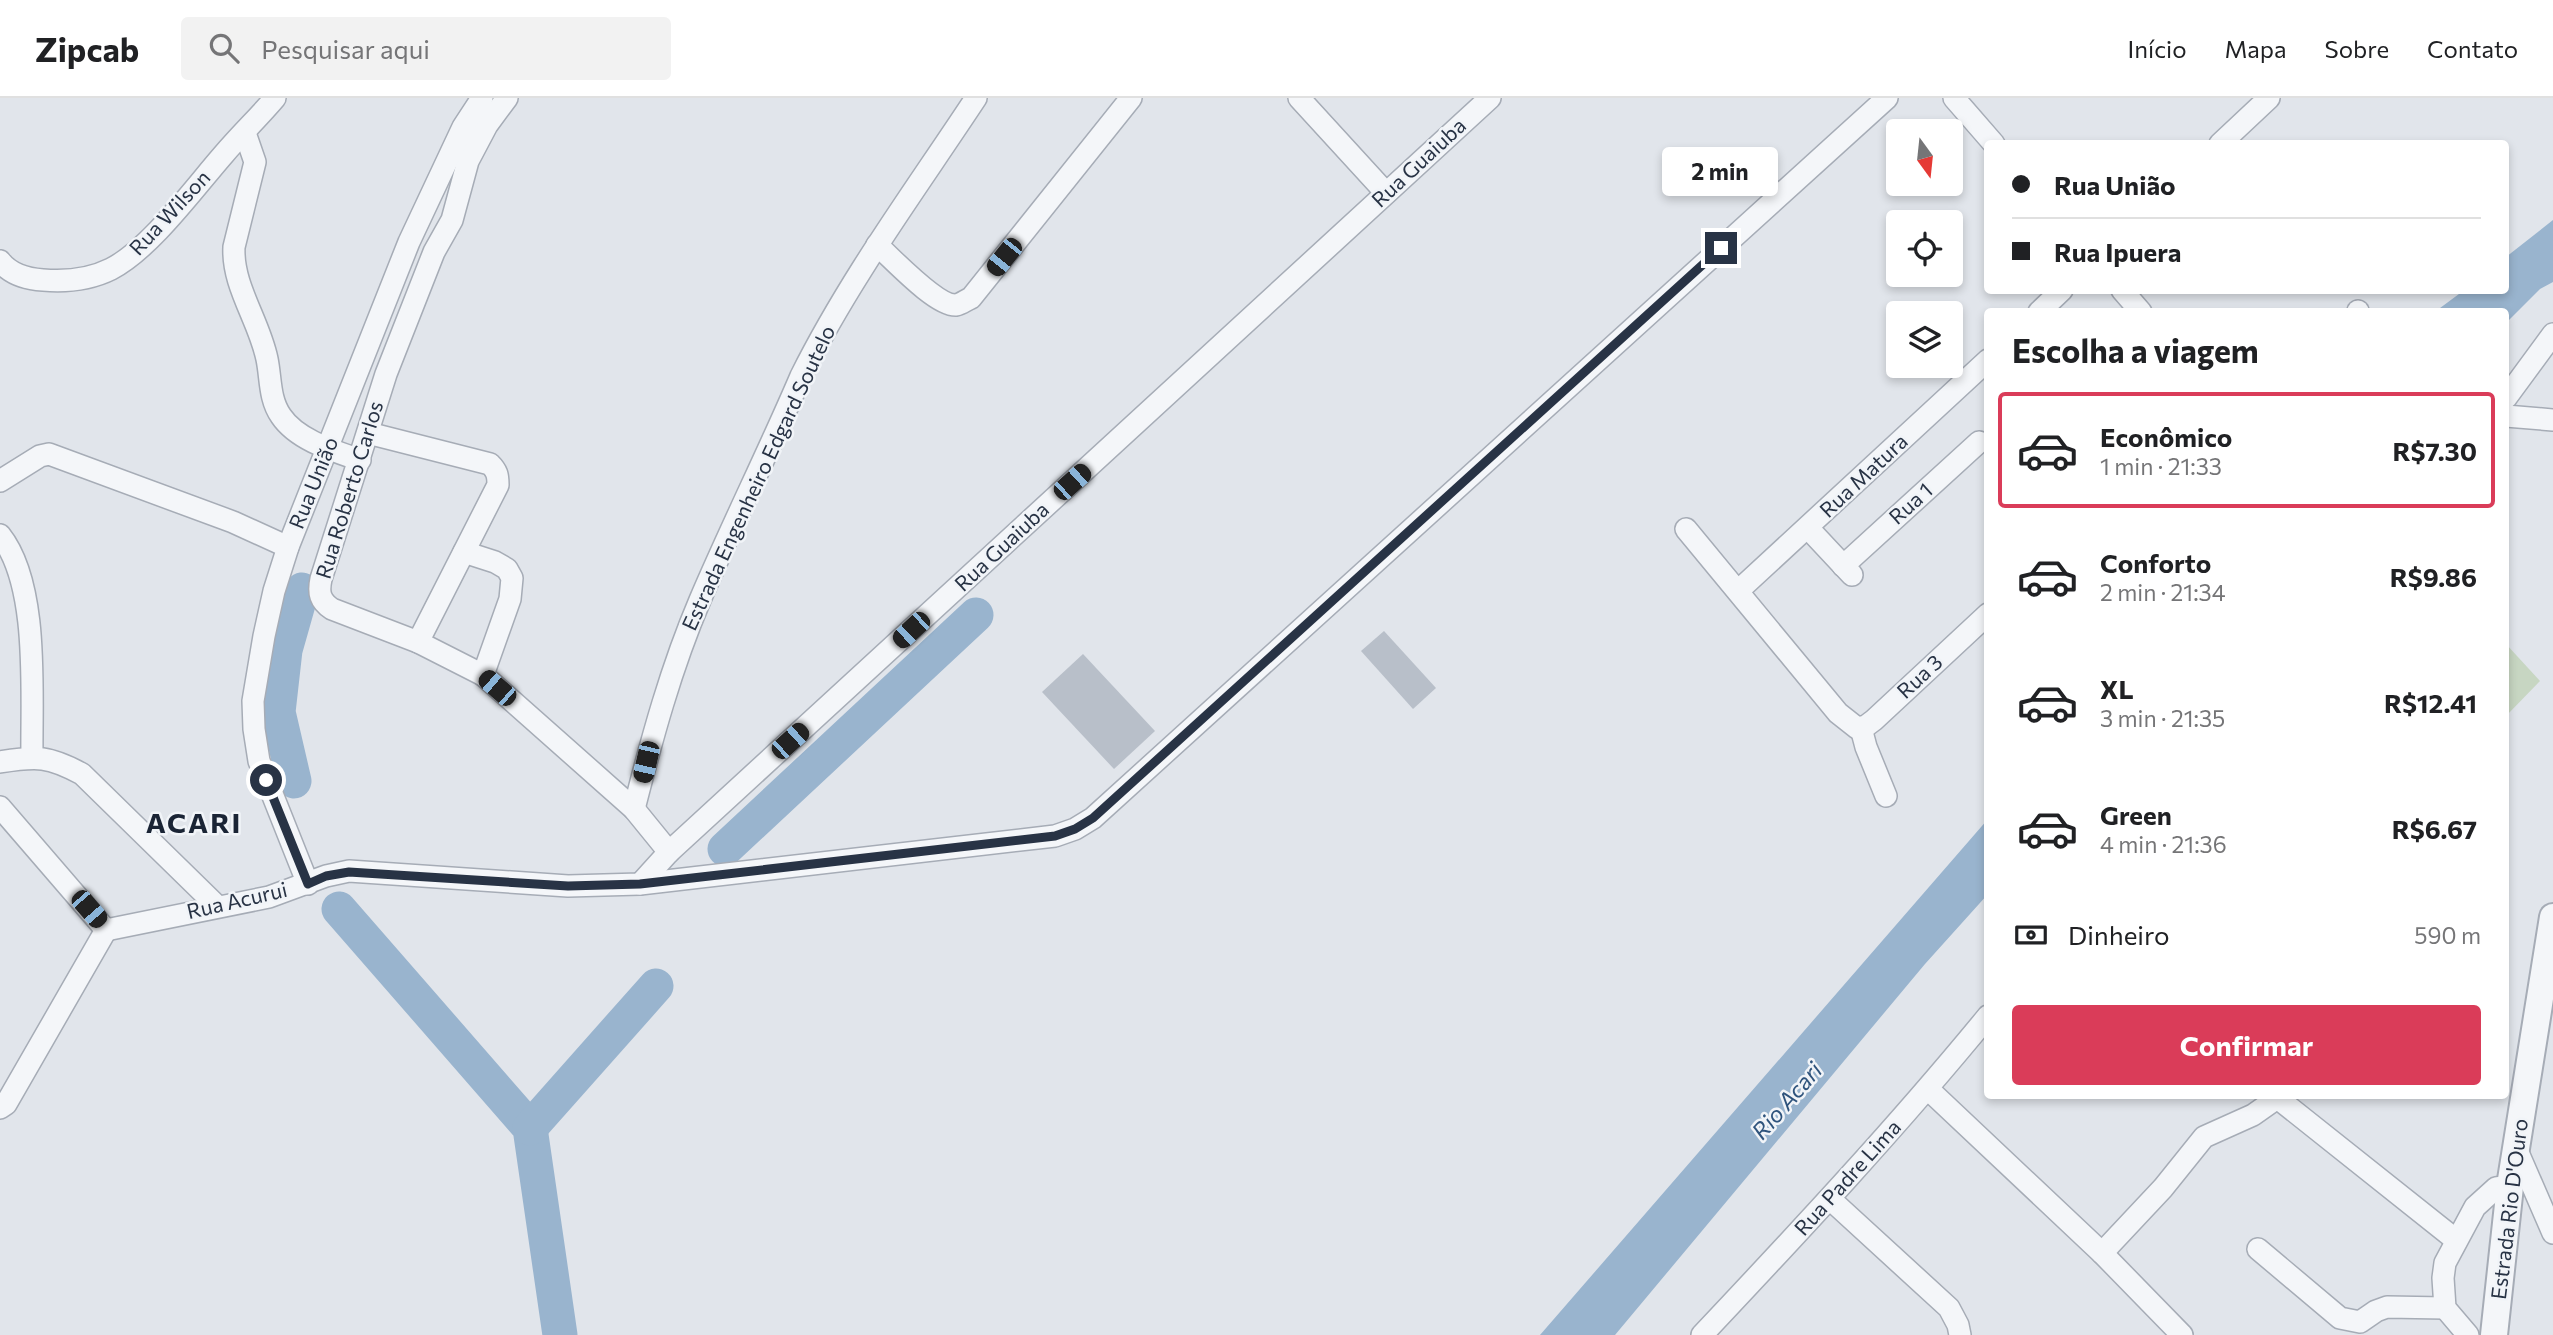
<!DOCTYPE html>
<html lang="pt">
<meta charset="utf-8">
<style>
:root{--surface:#fff;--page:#f2f2f2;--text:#202124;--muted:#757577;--line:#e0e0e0;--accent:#da3c59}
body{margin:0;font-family:Commissioner,sans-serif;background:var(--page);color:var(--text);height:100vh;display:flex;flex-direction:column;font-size:26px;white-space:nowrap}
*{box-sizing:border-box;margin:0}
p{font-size:23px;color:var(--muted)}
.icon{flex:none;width:38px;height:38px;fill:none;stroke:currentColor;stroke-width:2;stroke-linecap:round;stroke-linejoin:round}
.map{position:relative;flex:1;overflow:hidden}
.sheet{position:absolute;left:1984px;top:210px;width:525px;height:791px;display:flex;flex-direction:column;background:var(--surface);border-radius:7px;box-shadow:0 4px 10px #0003}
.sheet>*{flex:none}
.guide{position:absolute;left:1984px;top:42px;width:525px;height:154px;border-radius:7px;box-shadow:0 4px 10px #0003;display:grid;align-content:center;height:154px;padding:0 28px;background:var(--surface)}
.needle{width:46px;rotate:165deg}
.controls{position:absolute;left:1886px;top:21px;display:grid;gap:14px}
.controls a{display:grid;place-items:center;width:77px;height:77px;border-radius:7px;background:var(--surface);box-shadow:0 4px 10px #0003;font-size:35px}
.end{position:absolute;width:32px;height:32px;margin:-16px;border:9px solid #283345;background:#fff;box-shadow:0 0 0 4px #fff}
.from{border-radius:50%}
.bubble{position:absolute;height:49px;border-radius:7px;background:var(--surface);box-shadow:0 4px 10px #0003;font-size:23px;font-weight:700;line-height:49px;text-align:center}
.car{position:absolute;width:21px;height:42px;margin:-21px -10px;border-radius:9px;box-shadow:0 0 5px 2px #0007;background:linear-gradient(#222 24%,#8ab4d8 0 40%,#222 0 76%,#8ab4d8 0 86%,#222 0)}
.guide b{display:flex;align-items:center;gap:24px;height:66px;font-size:26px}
.guide b+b{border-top:2px solid var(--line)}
.guide i{width:18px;height:18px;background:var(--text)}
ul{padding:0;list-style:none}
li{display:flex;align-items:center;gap:21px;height:116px;margin:0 14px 10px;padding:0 14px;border:4px solid transparent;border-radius:7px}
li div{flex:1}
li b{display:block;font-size:26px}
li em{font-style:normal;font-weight:700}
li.selected{border-color:var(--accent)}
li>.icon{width:63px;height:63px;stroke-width:1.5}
h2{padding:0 28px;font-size:32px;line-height:84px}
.pay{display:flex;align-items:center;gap:18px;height:77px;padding:0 28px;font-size:26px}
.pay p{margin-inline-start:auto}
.primary-button{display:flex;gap:14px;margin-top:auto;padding:14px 28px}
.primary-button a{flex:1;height:80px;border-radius:7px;background:var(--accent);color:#fff;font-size:28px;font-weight:700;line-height:80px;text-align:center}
header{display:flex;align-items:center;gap:42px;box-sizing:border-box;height:98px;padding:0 35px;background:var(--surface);border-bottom:2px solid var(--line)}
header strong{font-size:33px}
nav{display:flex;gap:38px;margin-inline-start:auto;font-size:24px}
.search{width:490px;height:63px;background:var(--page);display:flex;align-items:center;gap:18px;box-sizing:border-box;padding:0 24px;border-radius:7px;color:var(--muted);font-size:26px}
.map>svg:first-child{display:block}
</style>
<header>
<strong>Zipcab</strong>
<div class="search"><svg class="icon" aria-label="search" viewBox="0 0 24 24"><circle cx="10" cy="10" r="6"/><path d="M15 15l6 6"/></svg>Pesquisar aqui</div>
<nav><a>Início</a><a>Mapa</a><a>Sobre</a><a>Contato</a></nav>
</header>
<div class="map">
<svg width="2553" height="1237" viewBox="0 0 2553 1237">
<rect width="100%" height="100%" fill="#e1e5eb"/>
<!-- green -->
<polygon fill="#c7d6c2" points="2506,546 2540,583 2506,618"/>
<!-- water -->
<g fill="#99b4ce">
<polygon points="2553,122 2553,184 2540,191 2506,225 2506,214 2436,213 2463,193 2506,192 2506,159"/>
<polygon points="1988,721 1988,796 1925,866 1615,1237 1540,1237"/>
</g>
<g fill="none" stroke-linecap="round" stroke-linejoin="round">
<!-- river -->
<g stroke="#99b4ce" stroke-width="35">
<polyline points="294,683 278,614 285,552 302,492"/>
<polyline points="725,751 976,517"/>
<polyline points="339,811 530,1030 560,1237"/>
<polyline points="530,1030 656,888"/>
</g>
</g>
<!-- building -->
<g fill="#b8bfc9">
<polygon points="1384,533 1436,590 1413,611 1361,553"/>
<polygon points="1083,556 1155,633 1114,671 1042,594"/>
</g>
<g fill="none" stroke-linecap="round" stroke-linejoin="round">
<!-- minor casing -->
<g stroke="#a6acb6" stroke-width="24">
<g id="minor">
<path d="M507,0L487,27L468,63L452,122L434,154L386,276L321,481C318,495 320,503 332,511L418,544L483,577L634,711L669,754"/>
<polyline points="1299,0 1386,95"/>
<polyline points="1954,0 1994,46"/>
<path d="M245,35L255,64L234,149C232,188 259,222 267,261C271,280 269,301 281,318C297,342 334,353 360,362"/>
<polyline points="2220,46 2269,0"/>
<path d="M877,147C893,161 936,208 956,207C961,206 966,202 971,200L1131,0"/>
<path d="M0,163C10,176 27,181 43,182C67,184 89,182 111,171C150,151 195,89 224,56C240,37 259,19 275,0"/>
<polyline points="2122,192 2141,214"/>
<polyline points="2039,214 2062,192"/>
<polyline points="2358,214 2358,213"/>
<polyline points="2506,300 2553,236"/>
<polyline points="2506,318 2553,322"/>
<path d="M368,335L490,366C497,373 498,377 498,387L418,544"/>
<polyline points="0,383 40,358 49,356 233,424 288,449"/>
<polyline points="1808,430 1852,477"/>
<polyline points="1686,431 1838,615 1857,630 1866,628 1874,622 1988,516"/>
<path d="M0,437C40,487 31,597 32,659"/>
<polyline points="464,454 495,464 507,471 512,480 510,501 483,577"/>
<polyline points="1843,468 1979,344"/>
<polyline points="1738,493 1988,262"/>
<polyline points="1861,630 1866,649 1886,698"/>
<path d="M0,664C37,658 49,658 82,676L217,808"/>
<polyline points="0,709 106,832"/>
<path d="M634,711C652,640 671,570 700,502C732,427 769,353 801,278C850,180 916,91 976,0"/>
<polyline points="308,786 259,663 254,631 253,603 264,538 274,493 288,449 409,144 463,29 482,0"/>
<polyline points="640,786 669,754 1490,0"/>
<polyline points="106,832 269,799 326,778 349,773 568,788 640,786 1055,738 1075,731 1093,720 1887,0"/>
<polyline points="1928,991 2102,1155 2182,1237"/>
<polyline points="2275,998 2456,1142"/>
<polyline points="0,1010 6,1006 106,832"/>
<polyline points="2516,1050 2553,1135"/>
<polyline points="1830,1101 1949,1210 1958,1227 1960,1237"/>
<polyline points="2258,1151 2340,1220 2360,1224 2376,1213 2387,1209 2445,1210"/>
<polyline points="2102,1155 2163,1090 2204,1039 2253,1017 2280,998"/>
<path d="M1702,1237C1800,1133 1897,1029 1988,918"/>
<polyline points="2468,1237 2445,1210 2443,1180 2445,1165 2475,1109 2496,1090 2510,1088"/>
</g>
</g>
<!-- tertiary casing -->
<g stroke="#a6acb6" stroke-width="30">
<polyline id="tertiary" points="2494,1237 2510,1088 2553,819"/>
</g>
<!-- minor -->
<use href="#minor" stroke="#f4f6f9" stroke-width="21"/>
<!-- tertiary -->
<use href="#tertiary" stroke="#f4f6f9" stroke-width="26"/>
</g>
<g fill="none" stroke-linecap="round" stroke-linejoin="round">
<!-- route -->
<polyline stroke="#283345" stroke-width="9" points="266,682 308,786 326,778 349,774 568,788 640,786 1055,738 1075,731 1093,720 1721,150"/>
</g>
<g text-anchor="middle" stroke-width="5" stroke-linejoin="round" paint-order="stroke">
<!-- street labels -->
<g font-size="21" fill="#283345" stroke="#f1f4f8">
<text transform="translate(1419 65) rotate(-43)" y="7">Rua Guaiuba</text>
<text transform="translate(170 115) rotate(-47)" y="7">Rua Wilson</text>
<text transform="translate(1864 378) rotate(-43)" y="7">Rua Matura</text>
<text transform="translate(759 380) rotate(-65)" y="7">Estrada Engenheiro Edgard Soutelo</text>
<text transform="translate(314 385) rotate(-68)" y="7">Rua União</text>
<text transform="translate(350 392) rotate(-73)" y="7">Rua Roberto Carlos</text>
<text transform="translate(1911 406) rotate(-42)" y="7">Rua 1</text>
<text transform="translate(1002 449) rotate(-43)" y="7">Rua Guaiuba</text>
<text transform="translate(1920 579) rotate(-43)" y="7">Rua 3</text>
<text transform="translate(237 803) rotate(-13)" y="7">Rua Acurui</text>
<text transform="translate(1848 1080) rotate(-48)" y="7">Rua Padre Lima</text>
<text transform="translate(2510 1111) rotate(-83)" y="7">Estrada Rio D'Ouro</text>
</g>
<!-- water labels -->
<g font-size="23" font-style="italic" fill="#2e537c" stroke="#f1f4f8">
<text transform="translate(1787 1003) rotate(-49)" y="8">Rio Acari</text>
</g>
<!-- district labels -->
<g font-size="28" font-weight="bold" letter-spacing="2" fill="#1a2435" stroke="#f1f4f8">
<text x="194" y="735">ACARI</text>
</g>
</g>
</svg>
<div class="controls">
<a><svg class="needle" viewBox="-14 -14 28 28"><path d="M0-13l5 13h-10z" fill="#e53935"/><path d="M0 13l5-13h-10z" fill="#757577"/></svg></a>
<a><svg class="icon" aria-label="locate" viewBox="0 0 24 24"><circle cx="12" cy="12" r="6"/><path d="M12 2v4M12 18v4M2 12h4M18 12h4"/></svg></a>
<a><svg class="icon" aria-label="layers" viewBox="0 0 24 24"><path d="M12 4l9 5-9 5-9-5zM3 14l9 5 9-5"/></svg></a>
</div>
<i class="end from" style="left:266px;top:682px"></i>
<i class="end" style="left:1721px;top:150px"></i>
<div class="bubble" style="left:1662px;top:49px;width:116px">2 min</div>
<i class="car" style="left:1004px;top:159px;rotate:219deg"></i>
<i class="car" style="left:1072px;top:384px;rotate:48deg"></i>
<i class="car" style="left:911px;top:532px;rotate:227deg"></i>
<i class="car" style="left:497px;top:590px;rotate:311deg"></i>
<i class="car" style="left:790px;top:643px;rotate:48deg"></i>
<i class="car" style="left:646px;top:664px;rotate:193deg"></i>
<i class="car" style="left:89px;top:811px;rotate:139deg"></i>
<div class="guide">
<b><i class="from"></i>Rua União</b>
<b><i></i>Rua Ipuera</b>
</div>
<section class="sheet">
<h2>Escolha a viagem</h2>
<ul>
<li class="selected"><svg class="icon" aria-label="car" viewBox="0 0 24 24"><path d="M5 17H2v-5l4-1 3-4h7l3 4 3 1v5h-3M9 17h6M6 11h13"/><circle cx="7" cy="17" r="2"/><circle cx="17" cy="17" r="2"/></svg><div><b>Econômico</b><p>1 min · 21:33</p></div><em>R$7.30</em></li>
<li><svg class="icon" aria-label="car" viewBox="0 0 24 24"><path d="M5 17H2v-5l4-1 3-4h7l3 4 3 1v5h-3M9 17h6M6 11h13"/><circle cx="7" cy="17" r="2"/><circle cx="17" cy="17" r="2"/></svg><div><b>Conforto</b><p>2 min · 21:34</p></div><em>R$9.86</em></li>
<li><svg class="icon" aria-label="car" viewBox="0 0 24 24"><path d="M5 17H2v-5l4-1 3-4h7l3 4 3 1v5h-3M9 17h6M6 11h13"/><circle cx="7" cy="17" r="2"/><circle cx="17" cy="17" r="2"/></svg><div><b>XL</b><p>3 min · 21:35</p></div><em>R$12.41</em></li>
<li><svg class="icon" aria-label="car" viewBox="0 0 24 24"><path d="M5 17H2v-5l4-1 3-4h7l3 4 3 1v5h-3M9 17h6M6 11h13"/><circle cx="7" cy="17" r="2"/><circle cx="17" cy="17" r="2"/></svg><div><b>Green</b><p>4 min · 21:36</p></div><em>R$6.67</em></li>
</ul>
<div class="pay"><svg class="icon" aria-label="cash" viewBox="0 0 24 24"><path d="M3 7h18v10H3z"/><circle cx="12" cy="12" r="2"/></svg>Dinheiro<p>590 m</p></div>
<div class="primary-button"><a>Confirmar</a></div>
</section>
</div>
